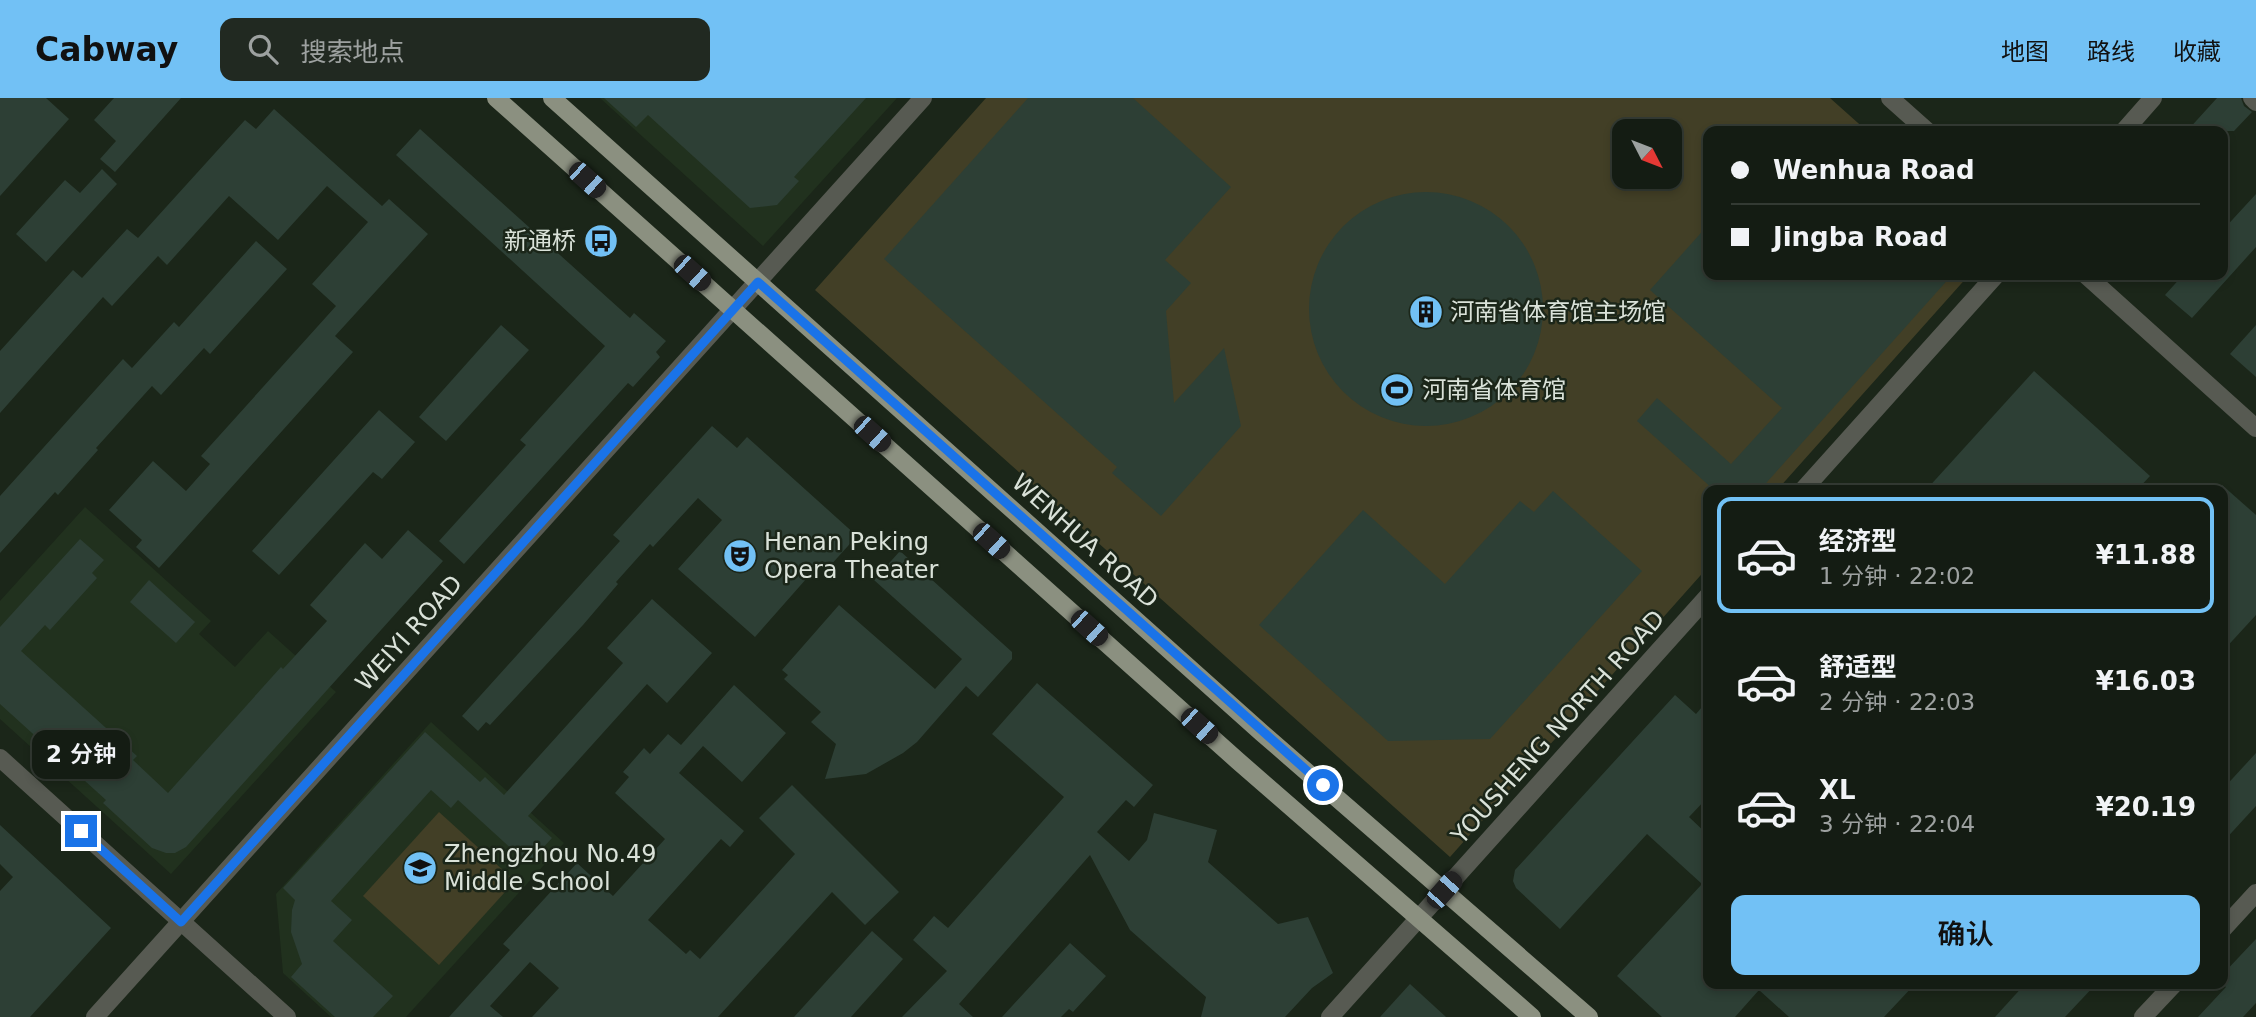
<!DOCTYPE html>
<html lang="zh">
<meta charset="utf-8">
<style>
:root{--surface:#141c13;--page:#212921;--text:#f1f3f6;--muted:#9da1a0;--line:#333a33;--accent:#72c1f5}
body{margin:0;font-family:"DejaVu Sans","Noto Sans SC",sans-serif;background:var(--page);color:var(--text);height:100vh;display:flex;flex-direction:column;font-size:26px;white-space:nowrap}
*{box-sizing:border-box;margin:0}
p{font-size:23px;color:var(--muted)}
.icon{flex:none;width:38px;height:38px;fill:none;stroke:currentColor;stroke-width:2;stroke-linecap:round;stroke-linejoin:round}
.map{position:relative;flex:1;overflow:hidden}
.sheet{position:absolute;left:1703px;top:387px;width:525px;height:504px;display:flex;flex-direction:column;background:var(--surface);border-radius:14px;box-shadow:0 4px 10px #0003,0 0 0 2px var(--line)}
.sheet>*{flex:none}
.banner{position:absolute;left:1703px;top:28px;width:525px;height:154px;border-radius:14px;box-shadow:0 4px 10px #0003,0 0 0 2px var(--line);display:grid;align-content:center;height:154px;padding:0 28px;background:var(--surface)}
.needle{width:46px;rotate:132deg}
.fabs{position:absolute;left:1612px;top:21px;display:grid;gap:14px}
.fabs a{display:grid;place-items:center;width:70px;height:70px;border-radius:14px;background:var(--surface);box-shadow:0 4px 10px #0003,0 0 0 2px var(--line);font-size:35px}
.end{position:absolute;width:32px;height:32px;margin:-16px;border:9px solid #1a73e8;background:#fff;box-shadow:0 0 0 4px #fff}
.from{border-radius:50%}
.bubble{position:absolute;height:49px;border-radius:14px;background:var(--surface);box-shadow:0 4px 10px #0003,0 0 0 2px var(--line);font-size:23px;font-weight:600;line-height:49px;text-align:center}
.car{position:absolute;width:21px;height:42px;margin:-21px -10px;border-radius:9px;box-shadow:0 0 5px 2px #0007;background:linear-gradient(#222 24%,#8ab4d8 0 40%,#222 0 76%,#8ab4d8 0 86%,#222 0)}
.banner b{display:flex;align-items:center;gap:24px;height:66px;font-size:26px}
.banner b+b{border-top:2px solid var(--line)}
.banner i{width:18px;height:18px;background:var(--text)}
ul{padding:12px 0 0;list-style:none}
li{display:flex;align-items:center;gap:21px;height:116px;margin:0 14px 10px;padding:0 14px;border:4px solid transparent;border-radius:14px}
li div{flex:1}
li b{display:block;font-size:26px}
li em{font-style:normal;font-weight:600}
li.active{border-color:var(--accent)}
li>.icon{width:63px;height:63px;stroke-width:1.5}
.action{display:flex;gap:14px;margin-top:auto;padding:14px 28px}
.action a{flex:1;height:80px;border-radius:14px;background:var(--accent);color:#111;font-size:28px;font-weight:600;line-height:80px;text-align:center}
header{display:flex;align-items:center;gap:42px;box-sizing:border-box;height:98px;padding:0 35px;background:var(--accent);color:#111}
header strong{font-size:33px}
nav{display:flex;gap:38px;margin-inline-start:auto;font-size:24px}
.search{width:490px;height:63px;background:var(--page);display:flex;align-items:center;gap:18px;box-sizing:border-box;padding:0 24px;border-radius:14px;color:var(--muted);font-size:26px}
.map>svg:first-child{display:block}
</style>
<header>
<strong>Cabway</strong>
<div class="search"><svg class="icon" aria-label="search" viewBox="0 0 24 24"><circle cx="10" cy="10" r="6"/><path d="M15 15l6 6"/></svg>搜索地点</div>
<nav><a>地图</a><a>路线</a><a>收藏</a></nav>
</header>
<div class="map">
<svg width="2256" height="919" viewBox="0 0 2256 919">
<rect width="100%" height="100%" fill="#1b2619"/>
<!-- built -->
<g fill="#21311e">
<polygon points="600,0 897,0 763,148"/>
<polygon points="85,409 211,523 199,536 235,569 268,533 336,594 171,776 0,621 0,503"/>
<polygon points="431,624 564,745 406,919 331,919 283,875 276,796"/>
</g>
<!-- green -->
<g fill="#423f26" fill-rule="evenodd">
<path d="M986,0H1830L1867,33H1708V177H1969L1777,392H1708V469L1450,759L815,192ZM1624,33H1670V79H1624Z"/>
<polygon points="439,714 515,783 439,867 363,798"/>
</g>
<!-- building -->
<g fill="#2d3f35">
<polygon points="0,0 46,0 69,21 0,98"/>
<polygon points="114,0 181,0 115,74 100,61 116,43 94,22"/>
<polygon points="604,0 866,0 794,79 799,83 777,107 750,110 648,17 636,29"/>
<polygon points="1028,0 1133,0 1231,89 1165,162 1191,185 1166,213 1174,305 1224,250 1241,328 1161,418 1112,375 1117,369 884,161"/>
<polygon points="2217,0 2241,0 2244,8 2252,14 2234,33 2187,33"/>
<polygon points="274,11 382,108 389,101 428,136 335,238 353,254 159,470 136,449 142,442 109,412 153,363 186,393 210,366 201,358 336,208 312,186 368,124 327,88 278,142 229,98 167,167 158,158 112,208 103,199 0,315 0,253 73,172 82,180 127,131 138,140 245,22 256,31"/>
<polygon points="420,31 630,220 634,215 666,243 656,254 660,259 633,289 628,285 464,466 439,443 526,347 520,342 605,248 396,57"/>
<polygon points="102,71 117,86 46,164 16,136 65,82 80,95"/>
<circle cx="1426" cy="211" r="117"/>
<polygon points="2256,96 2256,149 2192,220 2165,197 2183,177 2222,177 2222,133"/>
<polygon points="1708,127 1708,177 1952,177 1760,392 1714,392 1637,323 1657,300 1731,366 1782,310 1650,192"/>
<polygon points="256,143 287,171 210,256 204,250 161,297 152,288 96,350 98,352 58,397 55,394 0,455 0,398 123,261 132,270 174,224 179,229"/>
<polygon points="501,227 529,252 446,343 419,319"/>
<polygon points="2256,227 2256,279 2230,256"/>
<polygon points="2034,273 2150,378 2137,392 1926,392"/>
<polygon points="379,312 415,344 382,381 373,374 279,477 252,453"/>
<polygon points="712,328 737,350 747,339 857,438 829,469 822,463 755,539 678,471 722,422 698,400 653,449 650,446 616,484 618,486 583,527 490,627 486,624 478,633 462,618 620,443 613,437"/>
<polygon points="2222,387 2256,417 2256,517 2222,554"/>
<polygon points="1553,393 1642,473 1490,641 1388,643 1259,527 1363,412 1445,486 1520,403 1534,414"/>
<polygon points="408,432 443,463 186,749 175,755 166,755 152,750 103,705 106,702 0,606 0,529 80,441 104,462 92,475 97,480 50,532 45,527 21,553 137,658 133,662 168,695 281,569 283,571 327,523 310,507 365,445 382,461"/>
<polygon points="900,453 1012,554 1012,561 978,599 966,588 917,644 903,655 866,676 825,681 836,646 811,624 821,614 784,581 788,577 782,572 839,507 935,591 962,561 874,482"/>
<polygon points="149,482 195,524 176,545 130,504"/>
<polygon points="652,501 712,555 667,605 647,586 528,718 552,740 528,766 458,702 451,710 431,692 331,803 352,822 333,843 393,898 373,919 335,919 291,879 302,866 291,834 292,812 295,802 283,790 425,634 480,684 485,679 504,697 623,565 607,550"/>
<polygon points="1037,585 1153,687 1134,709 1126,702 1097,734 1129,763 1147,742 1154,715 1217,732 1208,764 1278,826 1308,819 1333,875 1312,890 1285,919 1201,919 1206,899 1130,832 1090,757 959,906 973,919 902,919 947,873 913,842 934,818 948,830 1064,699 992,636"/>
<polygon points="734,587 786,635 742,684 703,648 679,675 744,733 730,749 721,741 648,822 686,856 690,852 700,861 795,756 759,720 792,687 899,794 865,827 832,794 718,919 532,919 559,890 530,864 490,908 503,919 449,919 510,852 503,846 577,765 613,798 665,741 615,695 629,679 623,674 644,650 650,656 668,636 681,647"/>
<polygon points="1675,597 1696,616 1708,602 1708,699 1689,719 1708,737 1708,886 1915,886 1884,919 1789,919 1759,892 1735,919 1662,919 1617,878 1702,786 1647,736 1560,831 1516,790 1513,783 1515,772"/>
<polygon points="2256,655 2256,708 2222,745 2222,692"/>
<polygon points="0,727 111,830 30,919 0,919 0,793 13,779 0,766"/>
<polygon points="872,833 903,861 851,919 794,919"/>
<polygon points="2256,841 2256,905 2243,919 2198,919 2226,889 2222,886 2222,877"/>
<polygon points="1070,845 1106,878 1073,914 1069,911 1061,919 1002,919"/>
<polygon points="1410,886 1446,919 1380,919"/>
<polygon points="2025,886 2096,886 2065,919 1995,919"/>
</g>
<g fill="none" stroke-linecap="round" stroke-linejoin="round">
<!-- minor -->
<g stroke="#575a52" stroke-width="18">
<polyline points="1890,0 1927,33"/>
<polyline points="2252,0 2256,4"/>
<polyline points="2124,33 2153,0"/>
<polyline points="2086,177 2256,330"/>
<polyline points="1803,392 1996,177"/>
<polyline points="0,660 287,919"/>
<polyline points="2222,832 2256,795"/>
<polyline points="95,919 923,0"/>
<polyline points="1330,919 1708,498"/>
<polyline points="2143,919 2174,886"/>
</g>
<!-- major -->
<g stroke="#8b9080" stroke-width="18">
<polyline points="496,0 1238,663 1532,919"/>
<polyline points="552,0 1262,635 1589,919"/>
</g>
</g>
<g fill="none" stroke-linecap="round" stroke-linejoin="round">
<!-- route -->
<polyline stroke="#1a73e8" stroke-width="9" points="81,733 181,824 758,184 1323,687"/>
</g>
<!-- icons -->
<defs>
<g id="bus-disc" transform="scale(1.75)"><circle r="9.5" fill="#72c1f5" stroke="#1b2619"/><path d="M-5-6H5V4H4V6H2V4H-2V6H-4V4H-5ZM-3.5-4V0h7V-4ZM-3.5 1.2v1.5H-2V1.2ZM2 1.2v1.5H3.5V1.2Z" fill="#111"/></g>
<g id="building-disc" transform="scale(1.75)"><circle r="9.5" fill="#72c1f5" stroke="#1b2619"/><path d="M-4-6H4V6H1V3H-1V6H-4ZM-2.5-4.3h1.7v1.8h-1.7ZM.8-4.3h1.7v1.8H.8ZM-2.5-1h1.7V.8h-1.7ZM.8-1h1.7V.8H.8Z" fill="#111"/></g>
<g id="stadium-disc" transform="scale(1.75)"><circle r="9.5" fill="#72c1f5" stroke="#1b2619"/><path d="M0-5a6.5 5 0 1 0 0 10a6.5 5 0 1 0 0-10ZM-3.5-1.8h7v3.6h-7Z" fill="#111"/></g>
<g id="theatre-disc" transform="scale(1.75)"><circle r="9.5" fill="#72c1f5" stroke="#1b2619"/><path d="M-5-5.5Q0-4 5-5.5V0Q5 5 0 6Q-5 5-5 0ZM-3.3-2.5H-1v1.5H-3.3ZM1-2.5H3.3v1.5H1ZM-2.8 1Q0 5.5 2.8 1Z" fill="#111"/></g>
<g id="school-disc" transform="scale(1.75)"><circle r="9.5" fill="#72c1f5" stroke="#1b2619"/><path d="M0-5L7-2L0 1L-7-2ZM-4 1L0 2.5L4 1V4Q0 6-4 4Z" fill="#111"/></g>
</defs>
<g fill-rule="evenodd">
<use href="#bus-disc" x="601" y="143"/>
<use href="#building-disc" x="1426" y="214"/>
<use href="#stadium-disc" x="1397" y="292"/>
<use href="#theatre-disc" x="740" y="458"/>
<use href="#school-disc" x="420" y="770"/>
</g>
<g text-anchor="middle" stroke-width="5" stroke-linejoin="round" paint-order="stroke">
<!-- poi labels -->
<g font-size="24" fill="#dae2d9" stroke="#1b2619" text-anchor="start">
<text x="576" y="151" text-anchor="end">新通桥</text>
<text x="1450" y="222">河南省体育馆主场馆</text>
<text x="1422" y="300">河南省体育馆</text>
<text x="764" y="452">Henan Peking<tspan x="764" dy="28">Opera Theater</tspan></text>
<text x="444" y="764">Zhengzhou No.49<tspan x="444" dy="28">Middle School</tspan></text>
</g>
<!-- street labels -->
<g font-size="24" fill="#dae2d9" stroke="#1b2619">
<text transform="translate(1085 443) rotate(42)" y="8">WENHUA ROAD</text>
<text transform="translate(409 535) rotate(-48)" y="8">WEIYI ROAD</text>
<text transform="translate(1558 629) rotate(-48)" y="8">YOUSHENG NORTH ROAD</text>
</g>
</g>
</svg>
<div class="fabs">
<a><svg class="needle" viewBox="-14 -14 28 28"><path d="M0-13l5 13h-10z" fill="#e53935"/><path d="M0 13l5-13h-10z" fill="#9da1a0"/></svg></a>
</div>
<i class="end from" style="left:1323px;top:687px"></i>
<i class="end" style="left:81px;top:733px"></i>
<div class="bubble" style="left:32px;top:632px;width:98px">2 分钟</div>
<i class="car" style="left:587px;top:82px;rotate:132deg"></i>
<i class="car" style="left:692px;top:175px;rotate:132deg"></i>
<i class="car" style="left:872px;top:336px;rotate:132deg"></i>
<i class="car" style="left:991px;top:443px;rotate:132deg"></i>
<i class="car" style="left:1089px;top:530px;rotate:132deg"></i>
<i class="car" style="left:1199px;top:628px;rotate:132deg"></i>
<i class="car" style="left:1444px;top:792px;rotate:42deg"></i>
<div class="banner">
<b><i class="from"></i>Wenhua Road</b>
<b><i></i>Jingba Road</b>
</div>
<section class="sheet">
<ul>
<li class="active"><svg class="icon" aria-label="car" viewBox="0 0 24 24"><path d="M5 17H2v-5l4-1 3-4h7l3 4 3 1v5h-3M9 17h6M6 11h13"/><circle cx="7" cy="17" r="2"/><circle cx="17" cy="17" r="2"/></svg><div><b>经济型</b><p>1 分钟 · 22:02</p></div><em>¥11.88</em></li>
<li><svg class="icon" aria-label="car" viewBox="0 0 24 24"><path d="M5 17H2v-5l4-1 3-4h7l3 4 3 1v5h-3M9 17h6M6 11h13"/><circle cx="7" cy="17" r="2"/><circle cx="17" cy="17" r="2"/></svg><div><b>舒适型</b><p>2 分钟 · 22:03</p></div><em>¥16.03</em></li>
<li><svg class="icon" aria-label="car" viewBox="0 0 24 24"><path d="M5 17H2v-5l4-1 3-4h7l3 4 3 1v5h-3M9 17h6M6 11h13"/><circle cx="7" cy="17" r="2"/><circle cx="17" cy="17" r="2"/></svg><div><b>XL</b><p>3 分钟 · 22:04</p></div><em>¥20.19</em></li>
</ul>
<div class="action"><a>确认</a></div>
</section>
</div>
